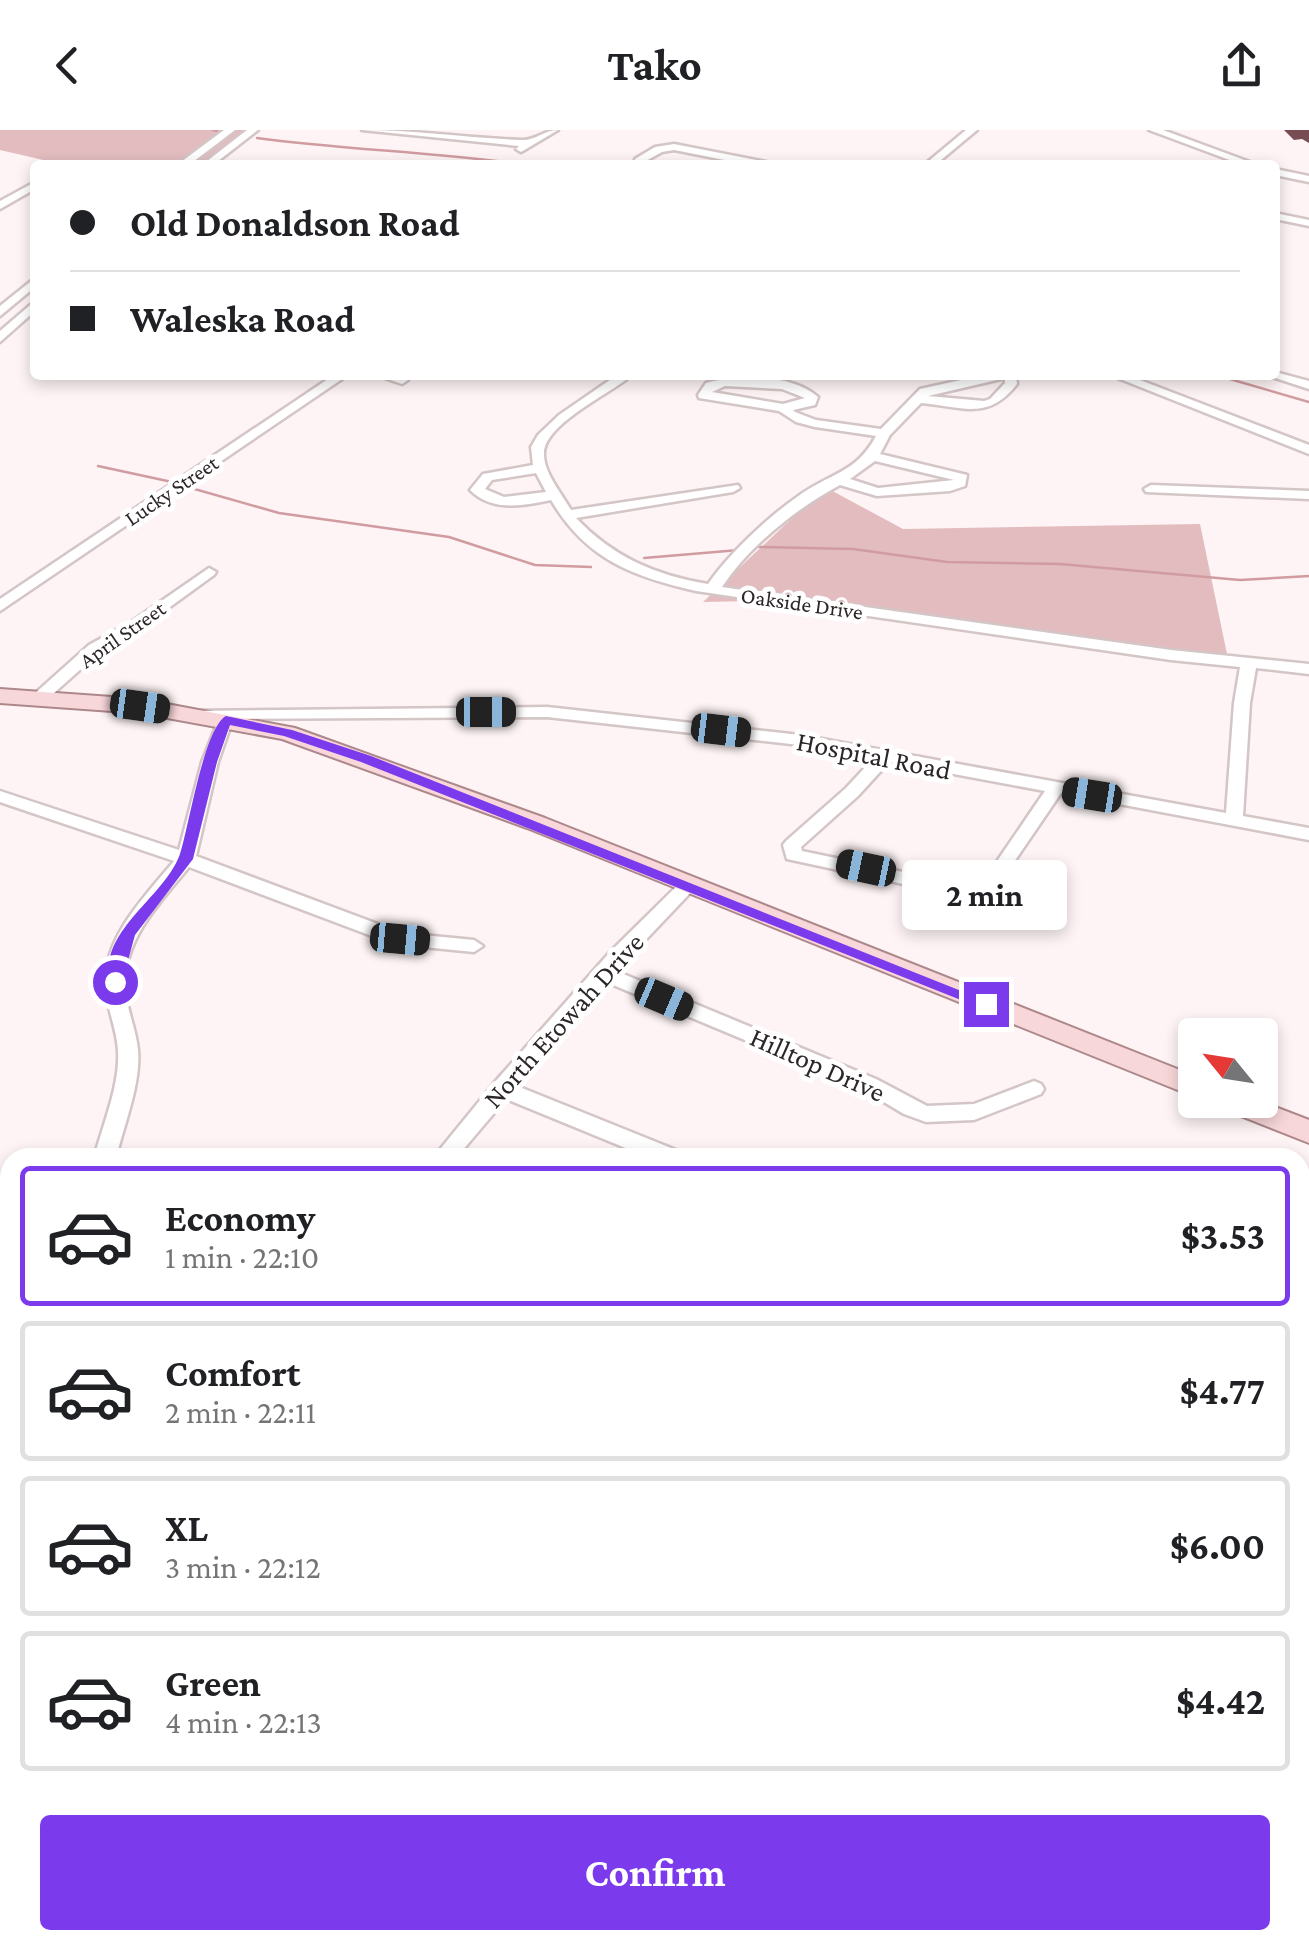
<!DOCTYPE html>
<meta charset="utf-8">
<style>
:root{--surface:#fff;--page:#f6f6f6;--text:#202124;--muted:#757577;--line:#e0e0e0;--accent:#7c3aed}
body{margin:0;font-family:"Crimson Pro",serif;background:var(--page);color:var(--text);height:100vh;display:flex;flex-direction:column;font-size:38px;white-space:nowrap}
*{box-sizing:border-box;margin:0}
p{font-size:32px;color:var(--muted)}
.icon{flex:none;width:55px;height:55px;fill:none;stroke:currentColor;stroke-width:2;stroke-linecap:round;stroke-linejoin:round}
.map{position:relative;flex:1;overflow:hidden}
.panel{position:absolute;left:0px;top:1018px;width:1310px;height:802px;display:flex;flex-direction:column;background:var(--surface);border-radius:30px 30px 0 0;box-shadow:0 5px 15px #0003}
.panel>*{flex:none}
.guide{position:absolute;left:30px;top:30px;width:1250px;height:220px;border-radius:10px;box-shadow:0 5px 15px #0003;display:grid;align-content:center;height:220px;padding:0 40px;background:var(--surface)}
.needle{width:65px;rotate:300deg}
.buttons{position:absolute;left:1178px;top:888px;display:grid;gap:20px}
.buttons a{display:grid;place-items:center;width:100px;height:100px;border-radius:10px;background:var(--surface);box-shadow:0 5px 15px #0003;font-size:50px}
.end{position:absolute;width:45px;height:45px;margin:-22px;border:12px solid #7c3aed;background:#fff;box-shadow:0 0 0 5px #fff}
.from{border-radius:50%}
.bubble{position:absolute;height:70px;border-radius:10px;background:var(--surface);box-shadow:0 5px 15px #0003;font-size:32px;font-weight:700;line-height:70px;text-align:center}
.car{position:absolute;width:30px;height:60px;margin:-30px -15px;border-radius:12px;box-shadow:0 0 8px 2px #0007;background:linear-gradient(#222 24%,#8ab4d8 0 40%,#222 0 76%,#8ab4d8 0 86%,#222 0)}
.guide b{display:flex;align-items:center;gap:35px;height:95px;font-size:38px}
.guide b+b{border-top:2px solid var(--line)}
.guide i{width:25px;height:25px;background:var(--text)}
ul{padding:18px 0 0;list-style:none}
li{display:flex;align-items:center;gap:30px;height:140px;margin:0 20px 15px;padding:0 20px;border:5px solid var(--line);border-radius:10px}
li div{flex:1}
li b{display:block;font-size:38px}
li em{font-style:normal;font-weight:700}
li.current{border-color:var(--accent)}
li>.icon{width:90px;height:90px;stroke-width:1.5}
.cta{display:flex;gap:20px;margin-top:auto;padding:20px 40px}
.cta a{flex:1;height:115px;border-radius:10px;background:var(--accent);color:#fff;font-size:40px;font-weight:700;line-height:115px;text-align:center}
header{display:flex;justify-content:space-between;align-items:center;height:130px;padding:0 40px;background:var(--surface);font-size:45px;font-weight:700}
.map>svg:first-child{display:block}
</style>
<header><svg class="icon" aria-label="back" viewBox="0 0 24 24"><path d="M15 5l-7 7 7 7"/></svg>Tako<svg class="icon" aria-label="share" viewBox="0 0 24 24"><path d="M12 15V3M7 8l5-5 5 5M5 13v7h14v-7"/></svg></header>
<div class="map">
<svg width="1309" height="1819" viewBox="0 0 1309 1819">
<rect width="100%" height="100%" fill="#fef4f5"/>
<!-- green -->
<g fill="#e2bcbf">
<polygon points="0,0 244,0 200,35 65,35 0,20"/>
<polygon points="825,357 903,399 1200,394 1228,529 750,471 703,472"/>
</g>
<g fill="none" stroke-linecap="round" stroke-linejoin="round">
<!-- stream-far1 -->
<g stroke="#d09ca1" stroke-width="2.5">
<polyline points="213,0 217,1"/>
<path d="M257,8C346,20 436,22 525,35"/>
<polyline points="1189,245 1212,245"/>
<polyline points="1216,245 1309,272"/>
<polyline points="98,336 172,352"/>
<polyline points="184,356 279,383 449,407 535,435 591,437"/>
<polyline points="759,417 853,419 947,432 1060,434 1240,450 1309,446"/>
<polyline points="644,428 739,420"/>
</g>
<!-- stream -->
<polyline stroke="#d09ca1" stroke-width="4" points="1300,1137 1309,1141"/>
<!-- minor casing -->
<g stroke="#d4c5c6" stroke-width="5">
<g id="minor">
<polygon points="224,0 235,0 189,35 177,35"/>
<polygon points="247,0 258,0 213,35 202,35"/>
<path d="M362,0C415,0 468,8 521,10C535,11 544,0 558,0L521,22L516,19L519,16Z"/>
<polygon points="966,0 977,0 935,35 924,35"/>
<polygon points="1149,0 1163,0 1258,35 1243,35"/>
<polygon points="674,14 766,32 771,35 750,35 674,20 662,22 644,32 645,35 635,35 635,29 655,17"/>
<polygon points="1275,39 1309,46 1309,52 1275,45"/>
<polygon points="35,52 35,59 0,79 0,71"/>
<polygon points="1275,83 1309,90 1309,96 1275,89"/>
<polygon points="35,148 35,157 0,186 0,176"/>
<polygon points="35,171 35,181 0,212 0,201"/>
<polygon points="1275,242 1309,251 1309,259 1266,245 1275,245"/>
<polygon points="334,245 348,245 0,481 0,469"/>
<polygon points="376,245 397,245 408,250 402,254"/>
<path d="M617,245H632C612,263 545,293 544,323C543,342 562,364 571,380L738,355L740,358L733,362L576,388C613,427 655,445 708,454C729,424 767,388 797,367C829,343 856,344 876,306L815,297L796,292L779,281L699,268L698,265L706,253C737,244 792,244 818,267L815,275L793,280L795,282L816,290L881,299L920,259L984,245H1016L1017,254C988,291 964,277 921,273L890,305L880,324L967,345L965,356L950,361L877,366L840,355C798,377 748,417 722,457L1171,520L1309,534V544L1256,538L1250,573L1243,686L1309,698V710L1061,663L999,754L973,769L787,729L783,715L786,711L846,658L873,629L800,615L547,587L233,589L218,632L196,726L402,803L474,810L483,816L474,822L393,814L189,737C163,769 126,806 125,851C124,874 136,897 138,920C141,954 124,994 116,1028H94C103,994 120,955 118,921C117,898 105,874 105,851C106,805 146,765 174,731L0,672V661L179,720L202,632L219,589L190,587V581L547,577L800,605L1226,683L1234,573L1240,537L1171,530L696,461C631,446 586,429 551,370C523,376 492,382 470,360L483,344L533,335L531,317L538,305L559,285ZM1001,249H1005V253L990,269L984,271L928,266ZM725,256L782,259L805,268L783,274L712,262ZM875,331L954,350L878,358L850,349ZM536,343L546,362L504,367L485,359L492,350ZM889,632L1045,661L987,746L970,756L802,721L801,717L858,666Z"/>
<polygon points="1110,245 1127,245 1309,315 1309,324"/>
<polygon points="1151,355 1309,361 1309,369 1146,362 1144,359"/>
<polygon points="209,438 216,442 214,445 141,498 101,521 44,572 32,572 32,566 89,515 131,492"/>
<polygon points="687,750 696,756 693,760 616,841 876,949 927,976 974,974 1034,951 1041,954 1044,959 1041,964 974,990 926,992 904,984 862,959 606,852 517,956 676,1020 678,1028 650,1028 506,969 456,1028 433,1028 494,953 611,821 681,752"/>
<polygon points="1300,1262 1309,1264 1309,1284 1300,1282"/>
<polygon points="10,1467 10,1493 0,1495 0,1469"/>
<polygon points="754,1810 789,1810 793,1819 758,1819"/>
<polygon points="1151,1810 1186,1810 1190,1819 1155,1819"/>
</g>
</g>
<!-- major casing -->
<g stroke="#ad888b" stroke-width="4">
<g id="major">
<polygon points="0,559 140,569 295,598 545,688 1195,946 1195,967 527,698 282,609 140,583 0,573"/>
<polygon points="1214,970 1257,970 1309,990 1309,1013 1218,977"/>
</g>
</g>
<!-- minor -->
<use href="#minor" fill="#fff" fill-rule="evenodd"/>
<!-- major -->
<use href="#major" fill="#f8d7da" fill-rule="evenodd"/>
</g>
<!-- wall -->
<polygon fill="#774d53" points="1284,0 1309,0 1309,13 1302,9 1294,10"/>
<!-- route -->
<path fill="#7c3aed" d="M226,586L292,600L371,626L994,874L986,880L981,878L361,632L284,606L230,595L217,632L193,729L135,805L121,856H110C96,801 164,769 180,724C189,696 204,598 226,586Z"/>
<g text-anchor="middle" stroke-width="10" stroke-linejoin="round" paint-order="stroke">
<!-- far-street labels -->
<g font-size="22" fill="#2c2727" stroke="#fff">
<text transform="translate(171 360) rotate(-34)" y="8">Lucky Street</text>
<text transform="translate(802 473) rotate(8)" y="8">Oakside Drive</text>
<text transform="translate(122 504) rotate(-35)" y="8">April Street</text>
</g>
<!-- street labels -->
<g font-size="28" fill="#2c2727" stroke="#fff">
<text transform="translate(874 625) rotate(11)" y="10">Hospital Road</text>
<text transform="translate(563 890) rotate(-48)" y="10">North Etowah Drive</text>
<text transform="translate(818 934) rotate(24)" y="10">Hilltop Drive</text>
</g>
</g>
</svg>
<div class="buttons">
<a><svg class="needle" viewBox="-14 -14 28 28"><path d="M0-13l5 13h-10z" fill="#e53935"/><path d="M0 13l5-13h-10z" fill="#757577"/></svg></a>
</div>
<i class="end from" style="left:115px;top:852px"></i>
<i class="end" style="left:986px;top:874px"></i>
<div class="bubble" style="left:902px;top:730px;width:165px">2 min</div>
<i class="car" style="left:140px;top:576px;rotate:98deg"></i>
<i class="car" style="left:486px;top:582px;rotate:90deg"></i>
<i class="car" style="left:721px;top:600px;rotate:97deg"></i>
<i class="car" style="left:1092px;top:665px;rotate:279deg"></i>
<i class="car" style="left:866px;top:738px;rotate:282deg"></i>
<i class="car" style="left:400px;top:809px;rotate:95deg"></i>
<i class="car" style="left:664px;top:869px;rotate:113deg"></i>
<div class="guide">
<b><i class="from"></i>Old Donaldson Road</b>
<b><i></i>Waleska Road</b>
</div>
<section class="panel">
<ul>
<li class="current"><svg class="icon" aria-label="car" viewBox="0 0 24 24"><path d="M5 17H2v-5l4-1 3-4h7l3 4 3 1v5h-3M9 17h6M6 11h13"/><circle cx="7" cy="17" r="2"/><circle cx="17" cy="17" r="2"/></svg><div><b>Economy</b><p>1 min · 22:10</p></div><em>$3.53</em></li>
<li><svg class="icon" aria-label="car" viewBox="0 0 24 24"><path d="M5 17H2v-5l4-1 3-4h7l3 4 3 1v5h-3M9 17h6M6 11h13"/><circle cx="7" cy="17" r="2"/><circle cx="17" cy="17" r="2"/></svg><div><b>Comfort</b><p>2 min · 22:11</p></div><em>$4.77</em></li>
<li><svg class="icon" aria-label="car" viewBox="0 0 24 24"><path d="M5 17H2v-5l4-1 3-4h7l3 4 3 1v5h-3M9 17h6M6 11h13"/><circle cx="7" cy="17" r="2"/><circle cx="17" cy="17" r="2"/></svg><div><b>XL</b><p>3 min · 22:12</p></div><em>$6.00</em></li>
<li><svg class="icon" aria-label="car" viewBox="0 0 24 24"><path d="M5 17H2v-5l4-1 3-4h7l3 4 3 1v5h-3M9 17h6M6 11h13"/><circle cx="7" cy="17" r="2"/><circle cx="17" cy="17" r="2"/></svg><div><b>Green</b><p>4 min · 22:13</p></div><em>$4.42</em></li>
</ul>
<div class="cta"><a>Confirm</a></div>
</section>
</div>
